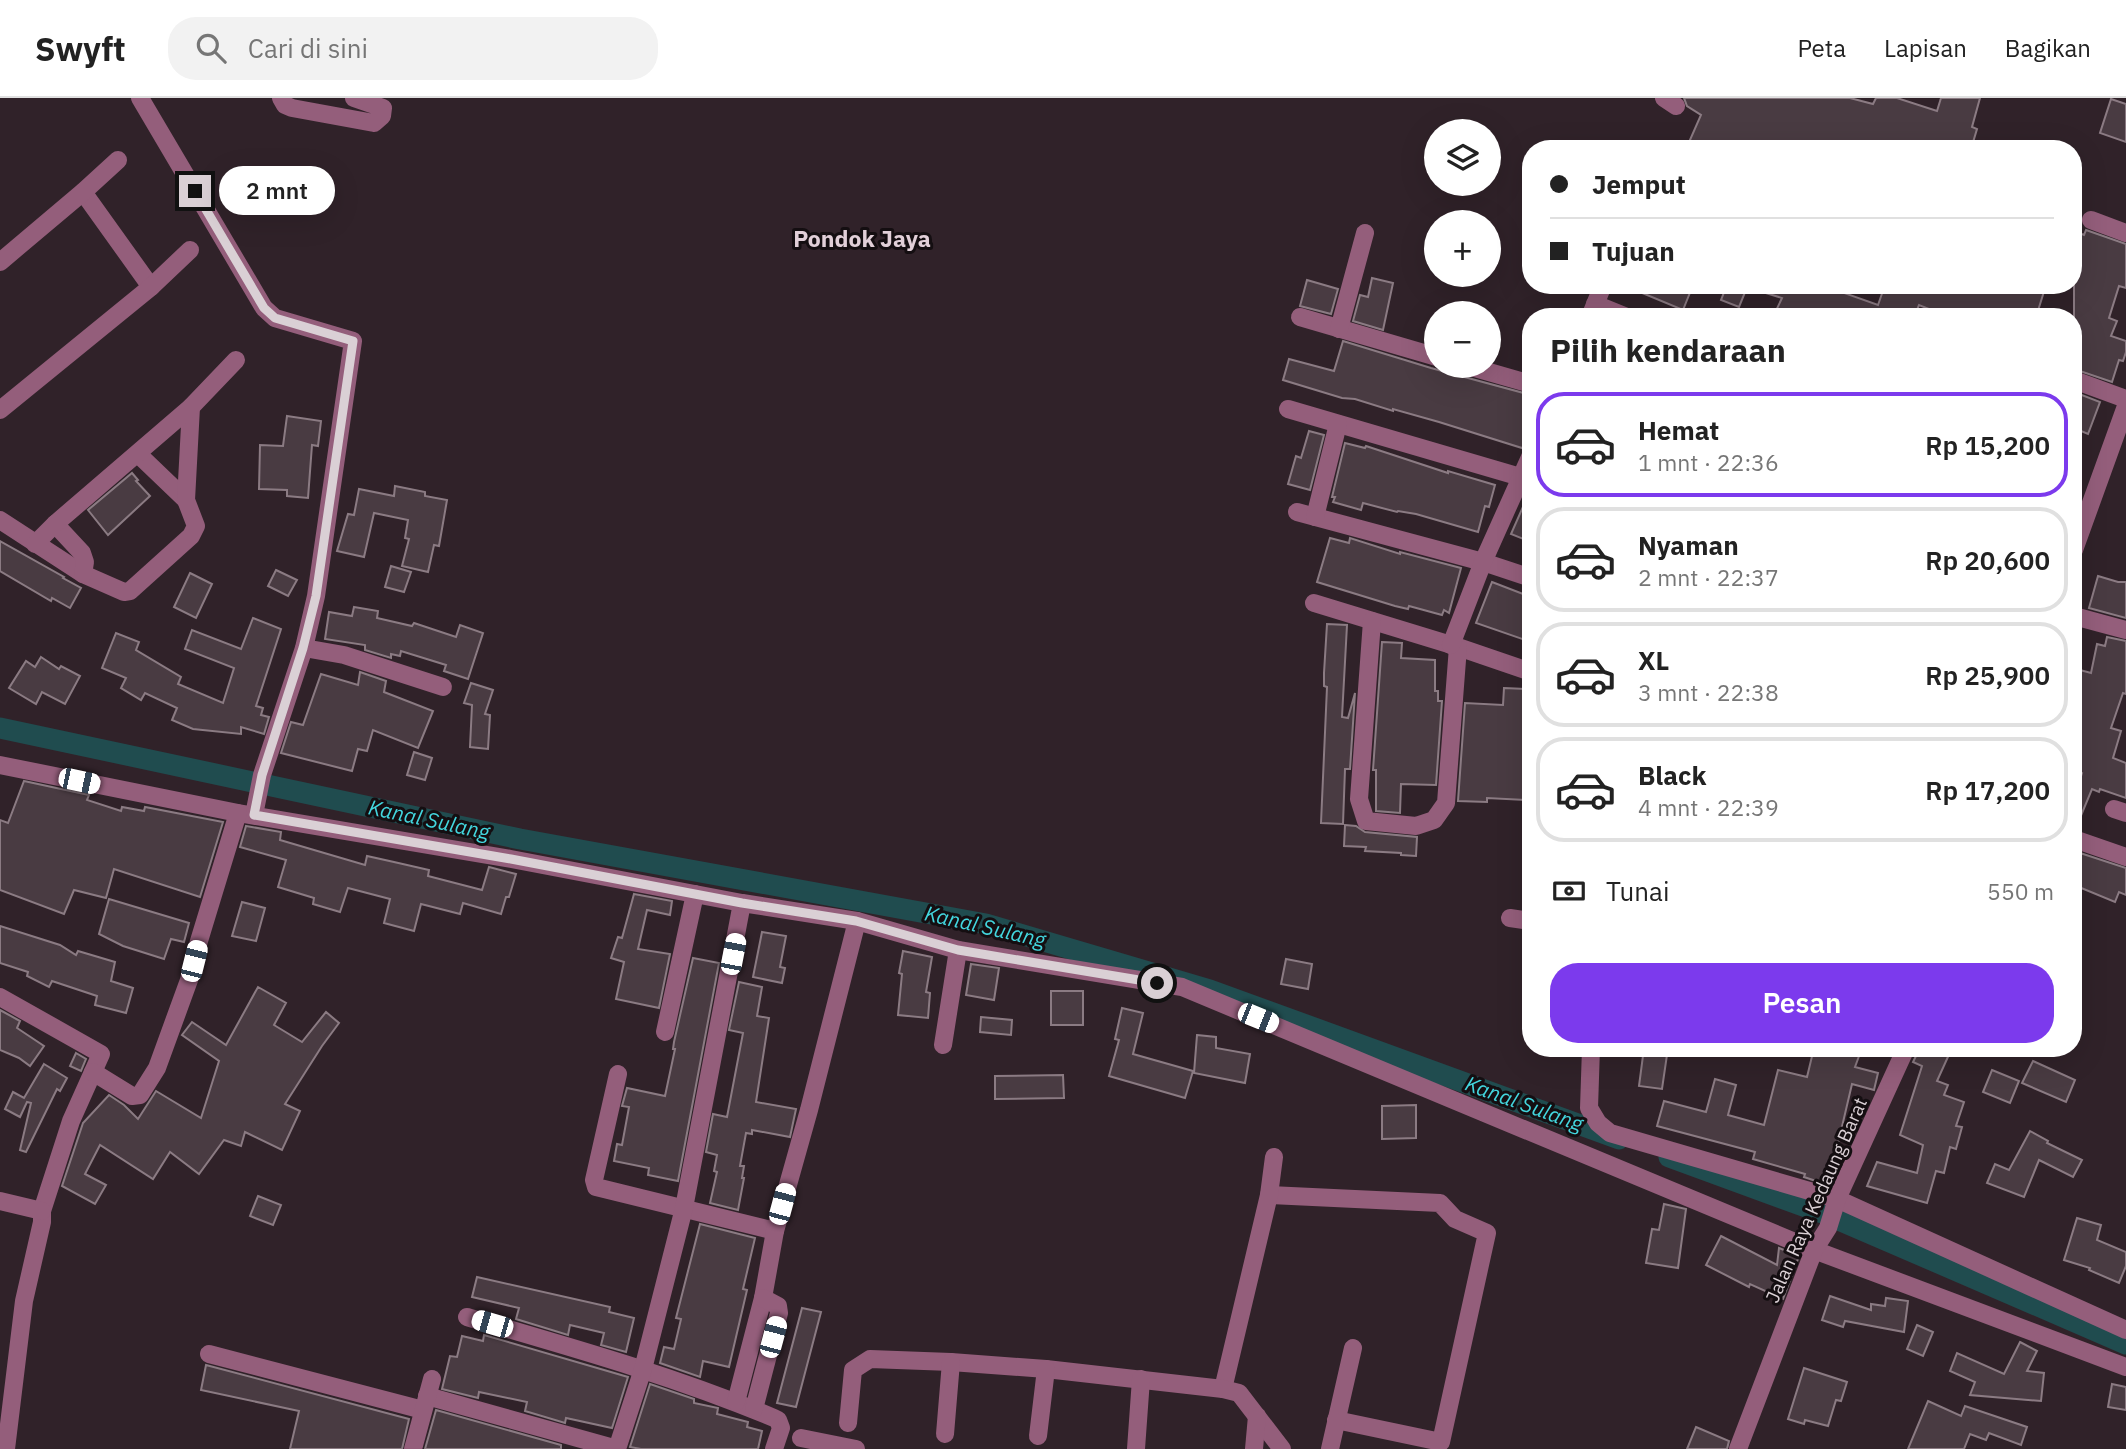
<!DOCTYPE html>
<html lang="id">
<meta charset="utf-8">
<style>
:root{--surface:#fff;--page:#f2f2f2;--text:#222;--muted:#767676;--line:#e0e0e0;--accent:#7c3aed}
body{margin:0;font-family:"IBM Plex Sans",sans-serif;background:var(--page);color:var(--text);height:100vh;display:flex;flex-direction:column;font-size:26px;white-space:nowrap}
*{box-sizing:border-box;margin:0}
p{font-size:23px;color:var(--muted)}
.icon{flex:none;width:38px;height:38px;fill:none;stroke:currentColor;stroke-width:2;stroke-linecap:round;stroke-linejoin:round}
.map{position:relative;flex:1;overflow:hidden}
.side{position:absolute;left:1522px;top:210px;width:560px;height:749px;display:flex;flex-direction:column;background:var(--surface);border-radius:28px;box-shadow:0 7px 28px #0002}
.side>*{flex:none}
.banner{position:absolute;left:1522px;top:42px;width:560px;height:154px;border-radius:28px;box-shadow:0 7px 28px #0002;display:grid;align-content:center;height:154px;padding:0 28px;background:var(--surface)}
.tools{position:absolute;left:1424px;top:21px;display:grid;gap:14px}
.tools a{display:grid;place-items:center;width:77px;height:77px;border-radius:50%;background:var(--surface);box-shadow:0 7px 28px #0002;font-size:35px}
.end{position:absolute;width:32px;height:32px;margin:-16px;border:9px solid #dad0d5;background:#111;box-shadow:0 0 0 4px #111}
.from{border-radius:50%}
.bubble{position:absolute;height:49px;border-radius:24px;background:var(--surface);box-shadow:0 7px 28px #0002;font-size:23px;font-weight:600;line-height:49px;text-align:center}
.car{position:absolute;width:21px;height:42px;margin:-21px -10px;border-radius:9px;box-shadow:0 0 5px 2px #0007;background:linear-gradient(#fff 24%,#345 0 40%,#fff 0 76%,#345 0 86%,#fff 0)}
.banner b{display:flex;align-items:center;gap:24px;height:66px;font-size:26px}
.banner b+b{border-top:2px solid var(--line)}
.banner i{width:18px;height:18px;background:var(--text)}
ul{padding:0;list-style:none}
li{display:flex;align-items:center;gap:21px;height:105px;margin:0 14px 10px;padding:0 14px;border:4px solid var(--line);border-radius:28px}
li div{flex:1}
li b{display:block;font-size:26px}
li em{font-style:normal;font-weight:600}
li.selected{border-color:var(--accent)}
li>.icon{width:63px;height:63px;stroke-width:1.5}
h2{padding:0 28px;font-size:32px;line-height:84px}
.pay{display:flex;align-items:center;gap:18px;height:77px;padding:0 28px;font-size:26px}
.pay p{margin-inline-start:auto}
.action{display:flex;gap:14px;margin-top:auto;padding:14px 28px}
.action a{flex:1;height:80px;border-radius:28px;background:var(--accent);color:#fff;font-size:28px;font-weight:600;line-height:80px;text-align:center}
header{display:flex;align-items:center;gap:42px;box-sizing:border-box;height:98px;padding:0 35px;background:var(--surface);border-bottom:2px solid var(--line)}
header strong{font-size:33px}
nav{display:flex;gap:38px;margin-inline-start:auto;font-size:24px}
.search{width:490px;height:63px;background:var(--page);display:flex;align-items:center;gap:18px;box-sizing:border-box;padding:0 24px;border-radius:28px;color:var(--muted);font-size:26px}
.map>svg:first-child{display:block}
</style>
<header>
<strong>Swyft</strong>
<div class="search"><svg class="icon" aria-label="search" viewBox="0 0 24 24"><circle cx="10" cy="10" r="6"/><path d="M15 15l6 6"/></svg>Cari di sini</div>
<nav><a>Peta</a><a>Lapisan</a><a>Bagikan</a></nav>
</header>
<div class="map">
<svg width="2126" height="1351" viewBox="0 0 2126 1351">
<rect width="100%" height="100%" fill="#302229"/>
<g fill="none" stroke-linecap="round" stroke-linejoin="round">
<!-- canal -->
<g stroke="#204c4f" stroke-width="21">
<polyline points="0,630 520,741 986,826 1210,892 1619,1041"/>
<polyline points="1669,1059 1825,1116 2126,1246"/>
</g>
</g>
<!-- building -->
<g fill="#493b42" stroke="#8b7b83" stroke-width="2">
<polygon points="1684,0 1850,0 1873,6 1876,0 1897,0 1937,13 1941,0 1980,0 1972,29 1977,31 1971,51 1686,51 1701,17 1687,8"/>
<polygon points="2111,1 2126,6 2126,44 2100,35"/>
<polygon points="2086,132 2126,146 2126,190 2119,188 2109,220 2117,223 2111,238 2126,243 2126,254 2123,263 2119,262 2112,284 2074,271 2074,133 2084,137"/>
<polygon points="1372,180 1393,185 1383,232 1353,223 1360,197 1368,199"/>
<polygon points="1307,182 1338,191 1331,216 1300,208"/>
<polygon points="1623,187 1693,187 1683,212"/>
<polygon points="1727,187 1748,187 1739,209 1721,202"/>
<polygon points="1754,187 1847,187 1844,195 1878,207 1885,187 1955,187 1970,193 1972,187 2046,187 2036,219 1949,219 1919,207 1914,219 1773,219 1782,200 1753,191"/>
<polygon points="1343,243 1431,270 1531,297 1531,323 1524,348 1522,350 1439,324 1393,311 1393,313 1355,301 1342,300 1283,282 1289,261 1334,273"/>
<polygon points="2074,294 2100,304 2088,336 2074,330"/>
<polygon points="287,318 321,323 318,348 312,347 308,400 287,398 287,392 259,391 260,347 283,348"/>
<polygon points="1309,333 1324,337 1310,392 1288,386 1296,358 1301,360"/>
<polygon points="1345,345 1365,350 1366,348 1448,375 1448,373 1495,387 1489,409 1485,408 1478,434 1416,416 1398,413 1397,414 1363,405 1361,412 1333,404 1335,399 1332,399"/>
<polygon points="132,375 138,382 136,383 150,398 108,437 88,412"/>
<polygon points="395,388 425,394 425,398 447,402 439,448 434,447 428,474 402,468 409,441 405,440 408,422 374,415 364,459 337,453 348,416 354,417 359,391 394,398"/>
<polygon points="1530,393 1531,393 1531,444 1511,436"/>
<polygon points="1330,440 1349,445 1350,440 1400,456 1400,454 1461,470 1449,515 1444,512 1442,517 1409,508 1408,511 1395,508 1317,484"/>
<polygon points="0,443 64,479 63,480 81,490 70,510 52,500 51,503 0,473"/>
<polygon points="391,468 411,474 404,494 385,489"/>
<polygon points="276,472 297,482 288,498 268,488"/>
<polygon points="190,475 212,486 196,520 174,509"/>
<polygon points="2098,478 2118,484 2126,484 2126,520 2089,510"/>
<polygon points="1492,484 1531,499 1531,507 1527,518 1531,520 1531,544 1476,525"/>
<polygon points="354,509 378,513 377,520 412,528 414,525 456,539 460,527 483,535 468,581 444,573 446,567 401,553 400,558 391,556 391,560 365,552 365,547 325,541 329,514 352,518"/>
<polygon points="253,520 281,531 256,608 263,610 261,617 269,619 264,636 241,629 241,636 193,631 172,622 177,610 145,595 141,602 121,590 126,580 102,570 116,535 139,544 136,552 181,579 178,586 223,605 234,570 185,551 192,532 241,551"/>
<polygon points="1327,526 1347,527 1342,619 1348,620 1355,595 1350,671 1345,671 1343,726 1321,725 1327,589 1324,588 1324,575"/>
<polygon points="2107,539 2126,543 2126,596 2123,595 2111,630 2121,633 2113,660 2126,665 2126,700 2100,691 2099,694 2092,691 2080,720 2074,718 2074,700 2082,675 2074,672 2074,589 2080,572 2091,575 2097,546 2105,548"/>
<polygon points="1382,544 1402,545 1401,560 1435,562 1435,593 1438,593 1438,603 1442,603 1436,687 1401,686 1400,715 1376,713 1376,672 1373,672"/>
<polygon points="41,559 59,571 61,568 80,578 65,606 42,594 36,606 9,590 26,563 35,569"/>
<polygon points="360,574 386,583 384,594 433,613 418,650 373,632 367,653 358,651 352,673 281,655 291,624 303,627 321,576 358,587"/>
<polygon points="471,585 493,592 485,616 490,617 488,651 470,649 472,607 464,605"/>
<polygon points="1504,590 1528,591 1527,615 1531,615 1531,683 1529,683 1528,702 1487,700 1487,704 1458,703 1465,605 1503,607"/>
<polygon points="414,654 432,660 425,682 407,677"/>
<polygon points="24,683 89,697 87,702 121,713 122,709 144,713 145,709 223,724 200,799 114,771 106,800 74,792 64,816 0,792 0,722 8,725"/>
<polygon points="1345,727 1356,728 1365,734 1417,739 1416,758 1401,757 1401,755 1365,753 1366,749 1344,748"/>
<polygon points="246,728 281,734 280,742 365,767 367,758 394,764 429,772 428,778 482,792 489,769 516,776 509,799 506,799 501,816 463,805 460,816 421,806 414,833 384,825 390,801 348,790 340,814 313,806 314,800 278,789 286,762 240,749"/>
<polygon points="2074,753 2126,770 2126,797 2119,794 2115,804 2074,787"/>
<polygon points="634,796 672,803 670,817 647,812 638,851 670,856 659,910 616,901 624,864 611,860 618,839 622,840"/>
<polygon points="109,801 189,825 184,844 171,841 164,861 123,848 99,836"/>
<polygon points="242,804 265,810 256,843 232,838"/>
<polygon points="0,828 60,847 76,857 78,853 115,864 111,883 133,890 126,915 95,907 97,898 52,883 49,889 27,878 28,874 0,865"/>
<polygon points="762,834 786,838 780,869 785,870 782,885 753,879"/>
<polygon points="903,853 932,859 926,894 930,895 928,920 898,917 902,876 899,875"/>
<polygon points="693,860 719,865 678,1083 648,1077 649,1070 614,1063 617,1046 622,1047 629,1009 622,1008 627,990 665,998 675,951 673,951 674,944"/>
<polygon points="1286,861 1312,866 1308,891 1281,886"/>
<polygon points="971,866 999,870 994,902 966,897"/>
<polygon points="739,884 762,889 757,918 769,920 756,1004 796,1011 790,1039 752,1032 752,1036 746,1035 740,1068 744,1068 742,1080 744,1080 738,1112 710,1105 717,1074 714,1073 717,1057 706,1054 713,1016 727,1019 743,935 729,932"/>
<polygon points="258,889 286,905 274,927 302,944 326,914 339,925 322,948 285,1006 300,1013 282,1052 245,1034 241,1048 224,1042 199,1076 170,1054 153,1081 100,1047 85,1076 106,1087 95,1106 62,1088 83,1025 109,997 124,1007 138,1021 156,993 201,1020 219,963 182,937 192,924 226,947"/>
<rect x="1051" y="893" width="32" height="34"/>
<polygon points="1122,910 1143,915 1133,956 1193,973 1185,1000 1109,978 1119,942 1115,941"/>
<polygon points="0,912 20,923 17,930 44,948 30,968 19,960 0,952"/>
<polygon points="981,919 1012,922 1011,937 980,934"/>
<polygon points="1197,937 1216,939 1216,950 1250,956 1245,985 1194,975"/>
<polygon points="1644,950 1668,950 1662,991 1639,988"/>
<polygon points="1814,950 1862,950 1855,969 1878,975 1874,992 1852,986 1833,1067 1831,1067 1825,1086 1804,1079 1805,1076 1753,1061 1755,1054 1657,1028 1664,1003 1706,1014 1715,981 1736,987 1728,1017 1764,1027 1778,972 1807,979"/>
<polygon points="1920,950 1952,950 1937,983 1948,987 1944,997 1964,1004 1956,1028 1962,1029 1956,1051 1950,1049 1944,1075 1936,1073 1927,1105 1867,1088 1877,1064 1917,1075 1923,1047 1900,1037 1922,968 1913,964"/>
<polygon points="76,955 86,961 81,973 70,968"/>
<polygon points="2033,963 2075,982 2066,1004 2022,985"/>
<polygon points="44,966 67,980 60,993 57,991 26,1054 20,1052 31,1005 27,1004 20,1019 5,1011 13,994 24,1000"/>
<polygon points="1992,972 2019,983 2010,1005 1983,994"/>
<polygon points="1063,977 1064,1000 995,1001 995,978"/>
<polygon points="1416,1007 1416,1040 1382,1041 1382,1008"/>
<polygon points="2030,1033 2048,1043 2047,1045 2082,1062 2073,1079 2039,1062 2024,1099 1987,1085 1995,1066 2009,1072"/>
<polygon points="258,1098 281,1107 273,1127 250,1118"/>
<polygon points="1664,1106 1686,1111 1678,1170 1646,1165 1652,1131 1659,1132"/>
<polygon points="2077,1120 2101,1127 2097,1142 2126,1154 2126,1168 2119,1185 2089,1172 2090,1170 2064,1162"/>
<polygon points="700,1126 755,1140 743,1191 747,1192 729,1269 703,1263 700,1279 660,1265 664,1249 674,1251 681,1221 676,1220"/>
<polygon points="1721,1138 1777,1167 1779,1150 1799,1158 1783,1201 1750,1186 1749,1189 1706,1167"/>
<polygon points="477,1179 610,1209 609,1214 634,1220 626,1254 601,1247 604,1235 570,1227 568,1237 516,1221 519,1210 472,1199"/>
<polygon points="1830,1198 1871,1212 1871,1206 1885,1208 1886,1200 1908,1203 1904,1234 1845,1223 1843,1229 1822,1222"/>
<polygon points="802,1210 821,1214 796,1309 777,1305"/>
<polygon points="1917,1227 1933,1234 1923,1258 1907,1251"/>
<polygon points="484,1237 628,1279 612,1330 566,1320 565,1325 525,1313 527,1304 479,1294 478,1300 442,1291 450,1258 457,1259 462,1238 483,1243"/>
<polygon points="2020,1244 2037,1253 2027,1273 2044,1275 2041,1303 1970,1297 1975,1284 1950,1273 1957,1255 2004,1276"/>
<polygon points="206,1267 409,1321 402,1351 290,1351 299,1313 201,1292"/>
<polygon points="1804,1270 1847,1284 1841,1303 1836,1302 1828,1328 1805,1322 1804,1326 1788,1321"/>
<polygon points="650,1286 694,1301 694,1305 718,1310 717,1316 748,1324 747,1329 762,1333 758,1351 641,1351 630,1349"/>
<polygon points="2112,1286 2126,1289 2126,1312 2108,1309"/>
<polygon points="1928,1303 1961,1318 1965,1308 2027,1329 2021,1347 1989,1335 1986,1342 1970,1336 1964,1351 1908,1351"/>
<polygon points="436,1312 561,1347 561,1351 425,1351"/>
<polygon points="1696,1329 1729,1343 1727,1351 1687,1351"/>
</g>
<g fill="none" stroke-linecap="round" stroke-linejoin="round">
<!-- minor -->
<g stroke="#945e7b" stroke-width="18">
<polyline points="140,0 264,210 275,220 353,243 316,498 304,550 262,677 254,717"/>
<polyline points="281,0 285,7 292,10 374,25 382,18 383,10 354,0"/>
<polyline points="1664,0 1676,8"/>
<polyline points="83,94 151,189"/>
<polyline points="2091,122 2126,135"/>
<polyline points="0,164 83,94 118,62"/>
<polyline points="1595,206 1627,219"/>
<polyline points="1300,219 1437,259"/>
<polyline points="1590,219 1603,187"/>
<polyline points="1339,231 1365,135"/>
<polyline points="1468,268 1531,286"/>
<polyline points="2074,282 2126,301"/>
<polyline points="1288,311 1531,382"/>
<polyline points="0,312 151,189 190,152"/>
<polyline points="138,356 186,402"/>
<polyline points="1297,414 1483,464 1531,480"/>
<polyline points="1315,419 1338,326"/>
<polyline points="0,422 83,476 124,494 130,493 191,438 196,428 186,402 191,309"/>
<polyline points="55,426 82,455 85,464 83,476"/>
<polyline points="35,446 55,426 191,309 236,262"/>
<polyline points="2074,452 2126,308"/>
<polyline points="1314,505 1458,549 1531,574"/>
<polyline points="2074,518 2126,532"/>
<polyline points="1372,523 1359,701 1366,723 1416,728 1434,722 1446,705 1458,549"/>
<polyline points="1451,547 1483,464 1531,357"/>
<polyline points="304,550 344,557 443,589"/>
<polyline points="0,667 238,715 511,761 742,805 857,823 958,852 1182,889 1814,1152 2126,1269"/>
<polyline points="2114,711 2126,715"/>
<polyline points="2074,741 2126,759"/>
<polyline points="1510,820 1531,823"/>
<polyline points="0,899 101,956 71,1023 42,1113 42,1124 24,1203 6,1351"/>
<polyline points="665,934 695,796"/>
<polyline points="943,947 958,852"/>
<polyline points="1591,950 1589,1010 1598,1025 1610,1035 1837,1101 2126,1232"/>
<polyline points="93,974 132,998 140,997 157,970 189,882 199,843 238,715"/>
<polyline points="618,976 594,1082 596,1089 775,1133"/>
<polyline points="1269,1097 1440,1105 1455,1121 1487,1135 1441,1344 1336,1322"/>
<polyline points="0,1103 42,1113"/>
<path d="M467,1219C570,1249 674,1278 774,1320L778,1322L781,1330L774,1351"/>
<polyline points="209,1256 423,1312"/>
<polyline points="1223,1291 1269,1097 1274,1059"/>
<polyline points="427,1298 617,1351 643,1271 684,1110 742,805"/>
<polyline points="736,1304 763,1200 775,1133 809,1012 857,823"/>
<polyline points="754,1311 779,1215 778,1208 763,1200"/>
<polyline points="848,1325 853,1272 870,1261 951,1264 1046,1271 1223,1291 1239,1295 1282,1351"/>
<polyline points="945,1336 951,1264"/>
<polyline points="1038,1338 1046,1271"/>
<polyline points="801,1340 856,1351"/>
<polyline points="413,1351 432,1281"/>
<polyline points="1136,1351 1141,1281"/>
<polyline points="1254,1351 1257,1318"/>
<polyline points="1330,1351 1353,1250"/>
<polyline points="1738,1351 1814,1152 1828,1130 1837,1101 1906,950"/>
</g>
</g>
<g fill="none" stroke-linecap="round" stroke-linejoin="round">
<!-- route -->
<polyline stroke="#dad0d5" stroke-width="9" points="195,93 264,210 275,220 353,243 316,498 303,550 262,677 254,717 511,761 742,805 856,823 958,852 1157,885"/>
</g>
<g text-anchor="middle" stroke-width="6" stroke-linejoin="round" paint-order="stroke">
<!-- street labels -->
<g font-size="19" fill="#dad0d5" stroke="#140e11">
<text transform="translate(1816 1102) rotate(-66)" y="7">Jalan Raya Kedaung Barat</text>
</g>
<!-- water labels -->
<g font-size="21" font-style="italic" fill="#43d6de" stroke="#140e11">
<text transform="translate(429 722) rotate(12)" y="7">Kanal Sulang</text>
<text transform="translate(985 829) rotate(13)" y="7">Kanal Sulang</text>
<text transform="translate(1524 1006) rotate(20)" y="7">Kanal Sulang</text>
</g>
<!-- quarter labels -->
<g font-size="23" font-weight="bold" fill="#e1cfd8" stroke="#140e11">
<text x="862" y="149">Pondok Jaya</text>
</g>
</g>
</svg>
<div class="tools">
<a><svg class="icon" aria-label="layers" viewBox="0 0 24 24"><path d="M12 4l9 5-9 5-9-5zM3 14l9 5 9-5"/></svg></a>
<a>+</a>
<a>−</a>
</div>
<i class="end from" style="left:1157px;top:885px"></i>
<i class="end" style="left:195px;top:93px"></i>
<div class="bubble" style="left:219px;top:68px;width:116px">2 mnt</div>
<i class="car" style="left:79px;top:683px;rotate:102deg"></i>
<i class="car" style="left:733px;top:856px;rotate:11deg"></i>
<i class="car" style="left:194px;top:863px;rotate:14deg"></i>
<i class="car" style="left:1258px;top:920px;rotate:112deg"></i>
<i class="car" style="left:782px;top:1106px;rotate:15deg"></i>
<i class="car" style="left:492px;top:1226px;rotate:286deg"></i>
<i class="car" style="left:773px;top:1239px;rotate:15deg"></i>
<div class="banner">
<b><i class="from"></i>Jemput</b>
<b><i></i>Tujuan</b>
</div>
<section class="side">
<h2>Pilih kendaraan</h2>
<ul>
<li class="selected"><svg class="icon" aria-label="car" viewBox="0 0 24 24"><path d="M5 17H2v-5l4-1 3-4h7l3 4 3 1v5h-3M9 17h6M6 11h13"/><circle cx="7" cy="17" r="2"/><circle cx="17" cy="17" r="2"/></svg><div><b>Hemat</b><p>1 mnt · 22:36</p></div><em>Rp 15,200</em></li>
<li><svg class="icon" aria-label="car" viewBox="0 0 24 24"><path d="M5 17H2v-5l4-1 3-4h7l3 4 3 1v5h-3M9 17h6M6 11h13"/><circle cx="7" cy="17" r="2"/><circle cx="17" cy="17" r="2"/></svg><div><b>Nyaman</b><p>2 mnt · 22:37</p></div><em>Rp 20,600</em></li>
<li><svg class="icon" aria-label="car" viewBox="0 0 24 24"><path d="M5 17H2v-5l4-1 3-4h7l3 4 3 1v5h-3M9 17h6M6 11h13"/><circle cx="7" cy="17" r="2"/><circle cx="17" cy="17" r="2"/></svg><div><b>XL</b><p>3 mnt · 22:38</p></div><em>Rp 25,900</em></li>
<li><svg class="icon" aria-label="car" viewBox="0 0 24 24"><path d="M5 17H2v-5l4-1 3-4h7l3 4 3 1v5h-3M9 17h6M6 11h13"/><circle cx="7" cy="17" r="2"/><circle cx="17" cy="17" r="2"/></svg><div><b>Black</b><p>4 mnt · 22:39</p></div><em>Rp 17,200</em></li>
</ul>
<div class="pay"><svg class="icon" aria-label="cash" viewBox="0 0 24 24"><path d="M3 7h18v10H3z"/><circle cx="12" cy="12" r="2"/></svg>Tunai<p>550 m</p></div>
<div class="action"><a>Pesan</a></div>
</section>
</div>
